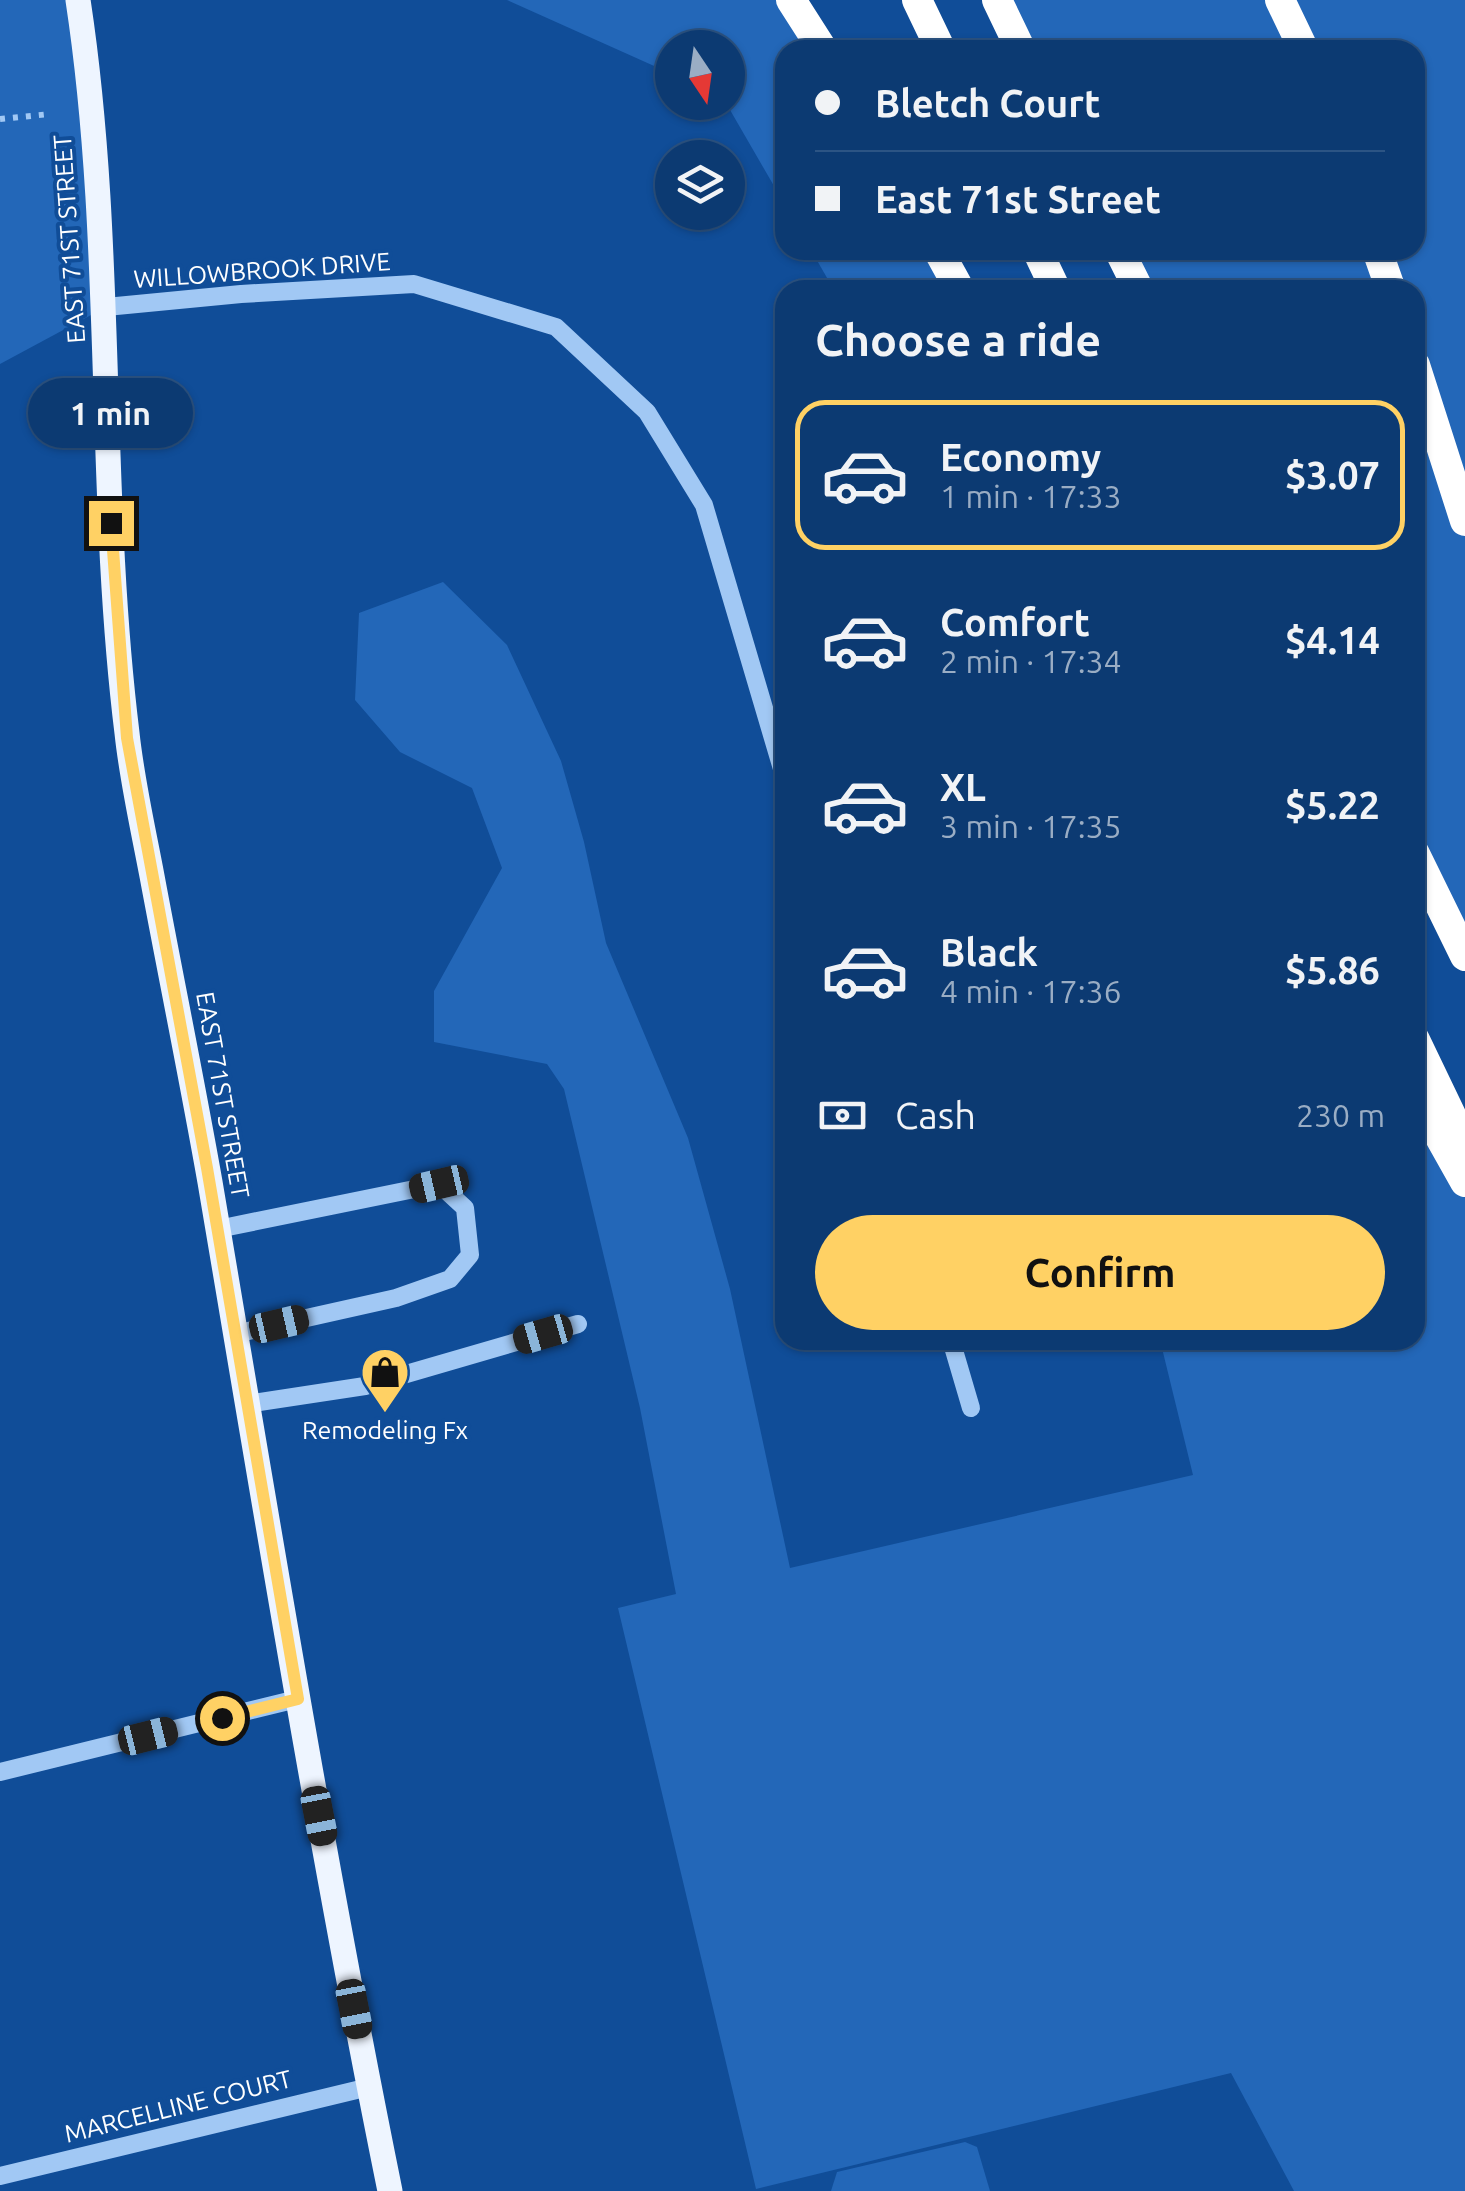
<!DOCTYPE html>
<meta charset="utf-8">
<style>
:root{--surface:#0c3a72;--page:#154177;--text:#f1f3f6;--muted:#9aadc4;--line:#2c5484;--accent:#ffd164}
body{margin:0;font-family:Ubuntu,sans-serif;background:var(--page);color:var(--text);height:100vh;display:flex;flex-direction:column;font-size:38px;white-space:nowrap}
*{box-sizing:border-box;margin:0}
p{font-size:32px;color:var(--muted)}
.icon{flex:none;width:55px;height:55px;fill:none;stroke:currentColor;stroke-width:2;stroke-linecap:round;stroke-linejoin:round}
.map{position:relative;flex:1;overflow:hidden}
.side{position:absolute;left:775px;top:280px;width:650px;height:1070px;display:flex;flex-direction:column;background:var(--surface);border-radius:30px;box-shadow:0 2px 8px #0004,0 0 0 2px var(--line)}
.side>*{flex:none}
.guide{position:absolute;left:775px;top:40px;width:650px;height:220px;border-radius:30px;box-shadow:0 2px 8px #0004,0 0 0 2px var(--line);display:grid;align-content:center;height:220px;padding:0 40px;background:var(--surface)}
.needle{width:65px;rotate:167deg}
.tools{position:absolute;left:655px;top:30px;display:grid;gap:20px}
.tools a{display:grid;place-items:center;width:90px;height:90px;border-radius:50%;background:var(--surface);box-shadow:0 2px 8px #0004,0 0 0 2px var(--line);font-size:50px}
.end{position:absolute;width:45px;height:45px;margin:-22px;border:12px solid #ffd164;background:#111;box-shadow:0 0 0 5px #111}
.from{border-radius:50%}
.bubble{position:absolute;height:70px;border-radius:35px;background:var(--surface);box-shadow:0 2px 8px #0004,0 0 0 2px var(--line);font-size:32px;font-weight:700;line-height:70px;text-align:center}
.car{position:absolute;width:30px;height:60px;margin:-30px -15px;border-radius:12px;box-shadow:0 0 8px 2px #0007;background:linear-gradient(#222 24%,#8ab4d8 0 40%,#222 0 76%,#8ab4d8 0 86%,#222 0)}
.guide b{display:flex;align-items:center;gap:35px;height:95px;font-size:38px}
.guide b+b{border-top:2px solid var(--line)}
.guide i{width:25px;height:25px;background:var(--text)}
ul{padding:0;list-style:none}
li{display:flex;align-items:center;gap:30px;height:150px;margin:0 20px 15px;padding:0 20px;border:5px solid transparent;border-radius:30px}
li div{flex:1}
li b{display:block;font-size:38px}
li em{font-style:normal;font-weight:700}
li.current{border-color:var(--accent)}
li>.icon{width:90px;height:90px;stroke-width:1.5}
h2{padding:0 40px;font-size:45px;line-height:120px}
.pay{display:flex;align-items:center;gap:25px;height:110px;padding:0 40px;font-size:38px}
.pay p{margin-inline-start:auto}
.cta{display:flex;gap:20px;margin-top:auto;padding:20px 40px}
.cta a{flex:1;height:115px;border-radius:60px;background:var(--accent);color:#111;font-size:40px;font-weight:700;line-height:115px;text-align:center}
.map>svg:first-child{display:block}
</style>
<div class="map">
<svg width="1465" height="2191" viewBox="0 0 1465 2191">
<rect width="100%" height="100%" fill="#104d98"/>
<!-- green -->
<g fill="#2367b8">
<polygon points="0,0 78,0 106,307 0,364"/>
<polygon points="507,0 791,0 823,50 785,50 785,205 726,103 728,48 672,48 672,74"/>
<polygon points="997,0 1465,0 1465,956 1415,854 1415,290 1139,290 1119,250 1415,250 1415,50 1021,50"/>
<polygon points="811,250 938,250 960,290 834,290"/>
<polygon points="443,582 507,645 561,761 584,842 606,943 688,1138 730,1289 790,1568 1193,1475 1160,1340 1415,1340 1415,1093 1465,1182 1465,2191 1294,2191 1231,2073 756,2189 618,1608 676,1594 640,1408 564,1089 547,1064 434,1042 434,991 502,868 472,788 400,752 355,700 359,613"/>
<polygon points="965,2142 977,2147 990,2191 831,2191 837,2172"/>
</g>
<g fill="none" stroke-linecap="round" stroke-linejoin="round">
<!-- path -->
<polyline stroke="#a1c8f4" stroke-width="6" stroke-dasharray="5 8" stroke-linecap="butt" points="0,119 50,114"/>
<!-- minor -->
<g stroke="#a1c8f4" stroke-width="18">
<polyline points="106,307 241,294 414,284 556,327 647,412 704,505 785,779"/>
<polyline points="218,1229 439,1184 465,1208 470,1255 450,1279 396,1298 235,1334"/>
<polyline points="951,1340 971,1408"/>
<polyline points="247,1404 365,1386 578,1324"/>
<polyline points="0,1772 297,1699"/>
<polyline points="0,2176 369,2087"/>
</g>
<!-- major -->
<path stroke="#eef5ff" stroke-width="25" d="M78,0C115,243 97,489 127,733C132,781 143,828 152,876C171,978 192,1080 210,1182C267,1519 322,1856 390,2191"/>
<!-- highway -->
<g stroke="#fff" stroke-width="30">
<polyline points="791,0 823,50"/>
<polyline points="917,0 941,50"/>
<polyline points="997,0 1021,50"/>
<polyline points="1280,0 1304,50"/>
<polyline points="938,250 960,290"/>
<polyline points="1037,250 1056,290"/>
<polyline points="1119,250 1139,290"/>
<polyline points="1377,250 1391,290"/>
<polyline points="1415,365 1465,521"/>
<polyline points="1415,854 1465,956"/>
<polyline points="1415,1040 1465,1144"/>
<polyline points="1415,1093 1465,1182"/>
</g>
</g>
<g fill="none" stroke-linecap="round" stroke-linejoin="round">
<!-- route -->
<polyline stroke="#ffd164" stroke-width="12" points="111,523 127,738 207,1168 298,1699 222,1718"/>
</g>
<!-- icons -->
<defs>
<g id="shop-pin" transform="scale(2.5)"><path d="M0 17L-7.5 6A9.5 9.5 0 1 1 7.5 6Z" fill="#ffd164" stroke="#104d98"/><path d="M-5-2.5h2.3a2.7 3.5 0 0 1 5.4 0H5L5.5 6h-11ZM-1.5-2.5h3a1.5 2.3 0 0 0-3 0Z" fill="#111"/></g>
</defs>
<g fill-rule="evenodd">
<use href="#shop-pin" x="385" y="1372"/>
</g>
<g text-anchor="middle" stroke-width="8" stroke-linejoin="round" paint-order="stroke">
<!-- street labels -->
<g font-size="25" fill="#fff" stroke="#104d98">
<text transform="translate(69 239) rotate(-94)" y="9">EAST 71ST STREET</text>
<text transform="translate(262 270) rotate(-4)" y="9">WILLOWBROOK DRIVE</text>
<text transform="translate(223 1095) rotate(80)" y="9">EAST 71ST STREET</text>
<text transform="translate(178 2106) rotate(-14)" y="9">MARCELLINE COURT</text>
</g>
<!-- poi labels -->
<g font-size="25" fill="#fff" stroke="#104d98">
<text x="385" y="1439">Remodeling Fx</text>
</g>
</g>
</svg>
<div class="tools">
<a><svg class="needle" viewBox="-14 -14 28 28"><path d="M0-13l5 13h-10z" fill="#e53935"/><path d="M0 13l5-13h-10z" fill="#9aadc4"/></svg></a>
<a><svg class="icon" aria-label="layers" viewBox="0 0 24 24"><path d="M12 4l9 5-9 5-9-5zM3 14l9 5 9-5"/></svg></a>
</div>
<i class="end from" style="left:222px;top:1718px"></i>
<i class="end" style="left:111px;top:523px"></i>
<div class="bubble" style="left:28px;top:378px;width:165px">1 min</div>
<i class="car" style="left:439px;top:1184px;rotate:257deg"></i>
<i class="car" style="left:279px;top:1324px;rotate:77deg"></i>
<i class="car" style="left:543px;top:1334px;rotate:254deg"></i>
<i class="car" style="left:148px;top:1736px;rotate:76deg"></i>
<i class="car" style="left:319px;top:1816px;rotate:169deg"></i>
<i class="car" style="left:354px;top:2009px;rotate:169deg"></i>
<div class="guide">
<b><i class="from"></i>Bletch Court</b>
<b><i></i>East 71st Street</b>
</div>
<section class="side">
<h2>Choose a ride</h2>
<ul>
<li class="current"><svg class="icon" aria-label="car" viewBox="0 0 24 24"><path d="M5 17H2v-5l4-1 3-4h7l3 4 3 1v5h-3M9 17h6M6 11h13"/><circle cx="7" cy="17" r="2"/><circle cx="17" cy="17" r="2"/></svg><div><b>Economy</b><p>1 min · 17:33</p></div><em>$3.07</em></li>
<li><svg class="icon" aria-label="car" viewBox="0 0 24 24"><path d="M5 17H2v-5l4-1 3-4h7l3 4 3 1v5h-3M9 17h6M6 11h13"/><circle cx="7" cy="17" r="2"/><circle cx="17" cy="17" r="2"/></svg><div><b>Comfort</b><p>2 min · 17:34</p></div><em>$4.14</em></li>
<li><svg class="icon" aria-label="car" viewBox="0 0 24 24"><path d="M5 17H2v-5l4-1 3-4h7l3 4 3 1v5h-3M9 17h6M6 11h13"/><circle cx="7" cy="17" r="2"/><circle cx="17" cy="17" r="2"/></svg><div><b>XL</b><p>3 min · 17:35</p></div><em>$5.22</em></li>
<li><svg class="icon" aria-label="car" viewBox="0 0 24 24"><path d="M5 17H2v-5l4-1 3-4h7l3 4 3 1v5h-3M9 17h6M6 11h13"/><circle cx="7" cy="17" r="2"/><circle cx="17" cy="17" r="2"/></svg><div><b>Black</b><p>4 min · 17:36</p></div><em>$5.86</em></li>
</ul>
<div class="pay"><svg class="icon" aria-label="cash" viewBox="0 0 24 24"><path d="M3 7h18v10H3z"/><circle cx="12" cy="12" r="2"/></svg>Cash<p>230 m</p></div>
<div class="cta"><a>Confirm</a></div>
</section>
</div>
